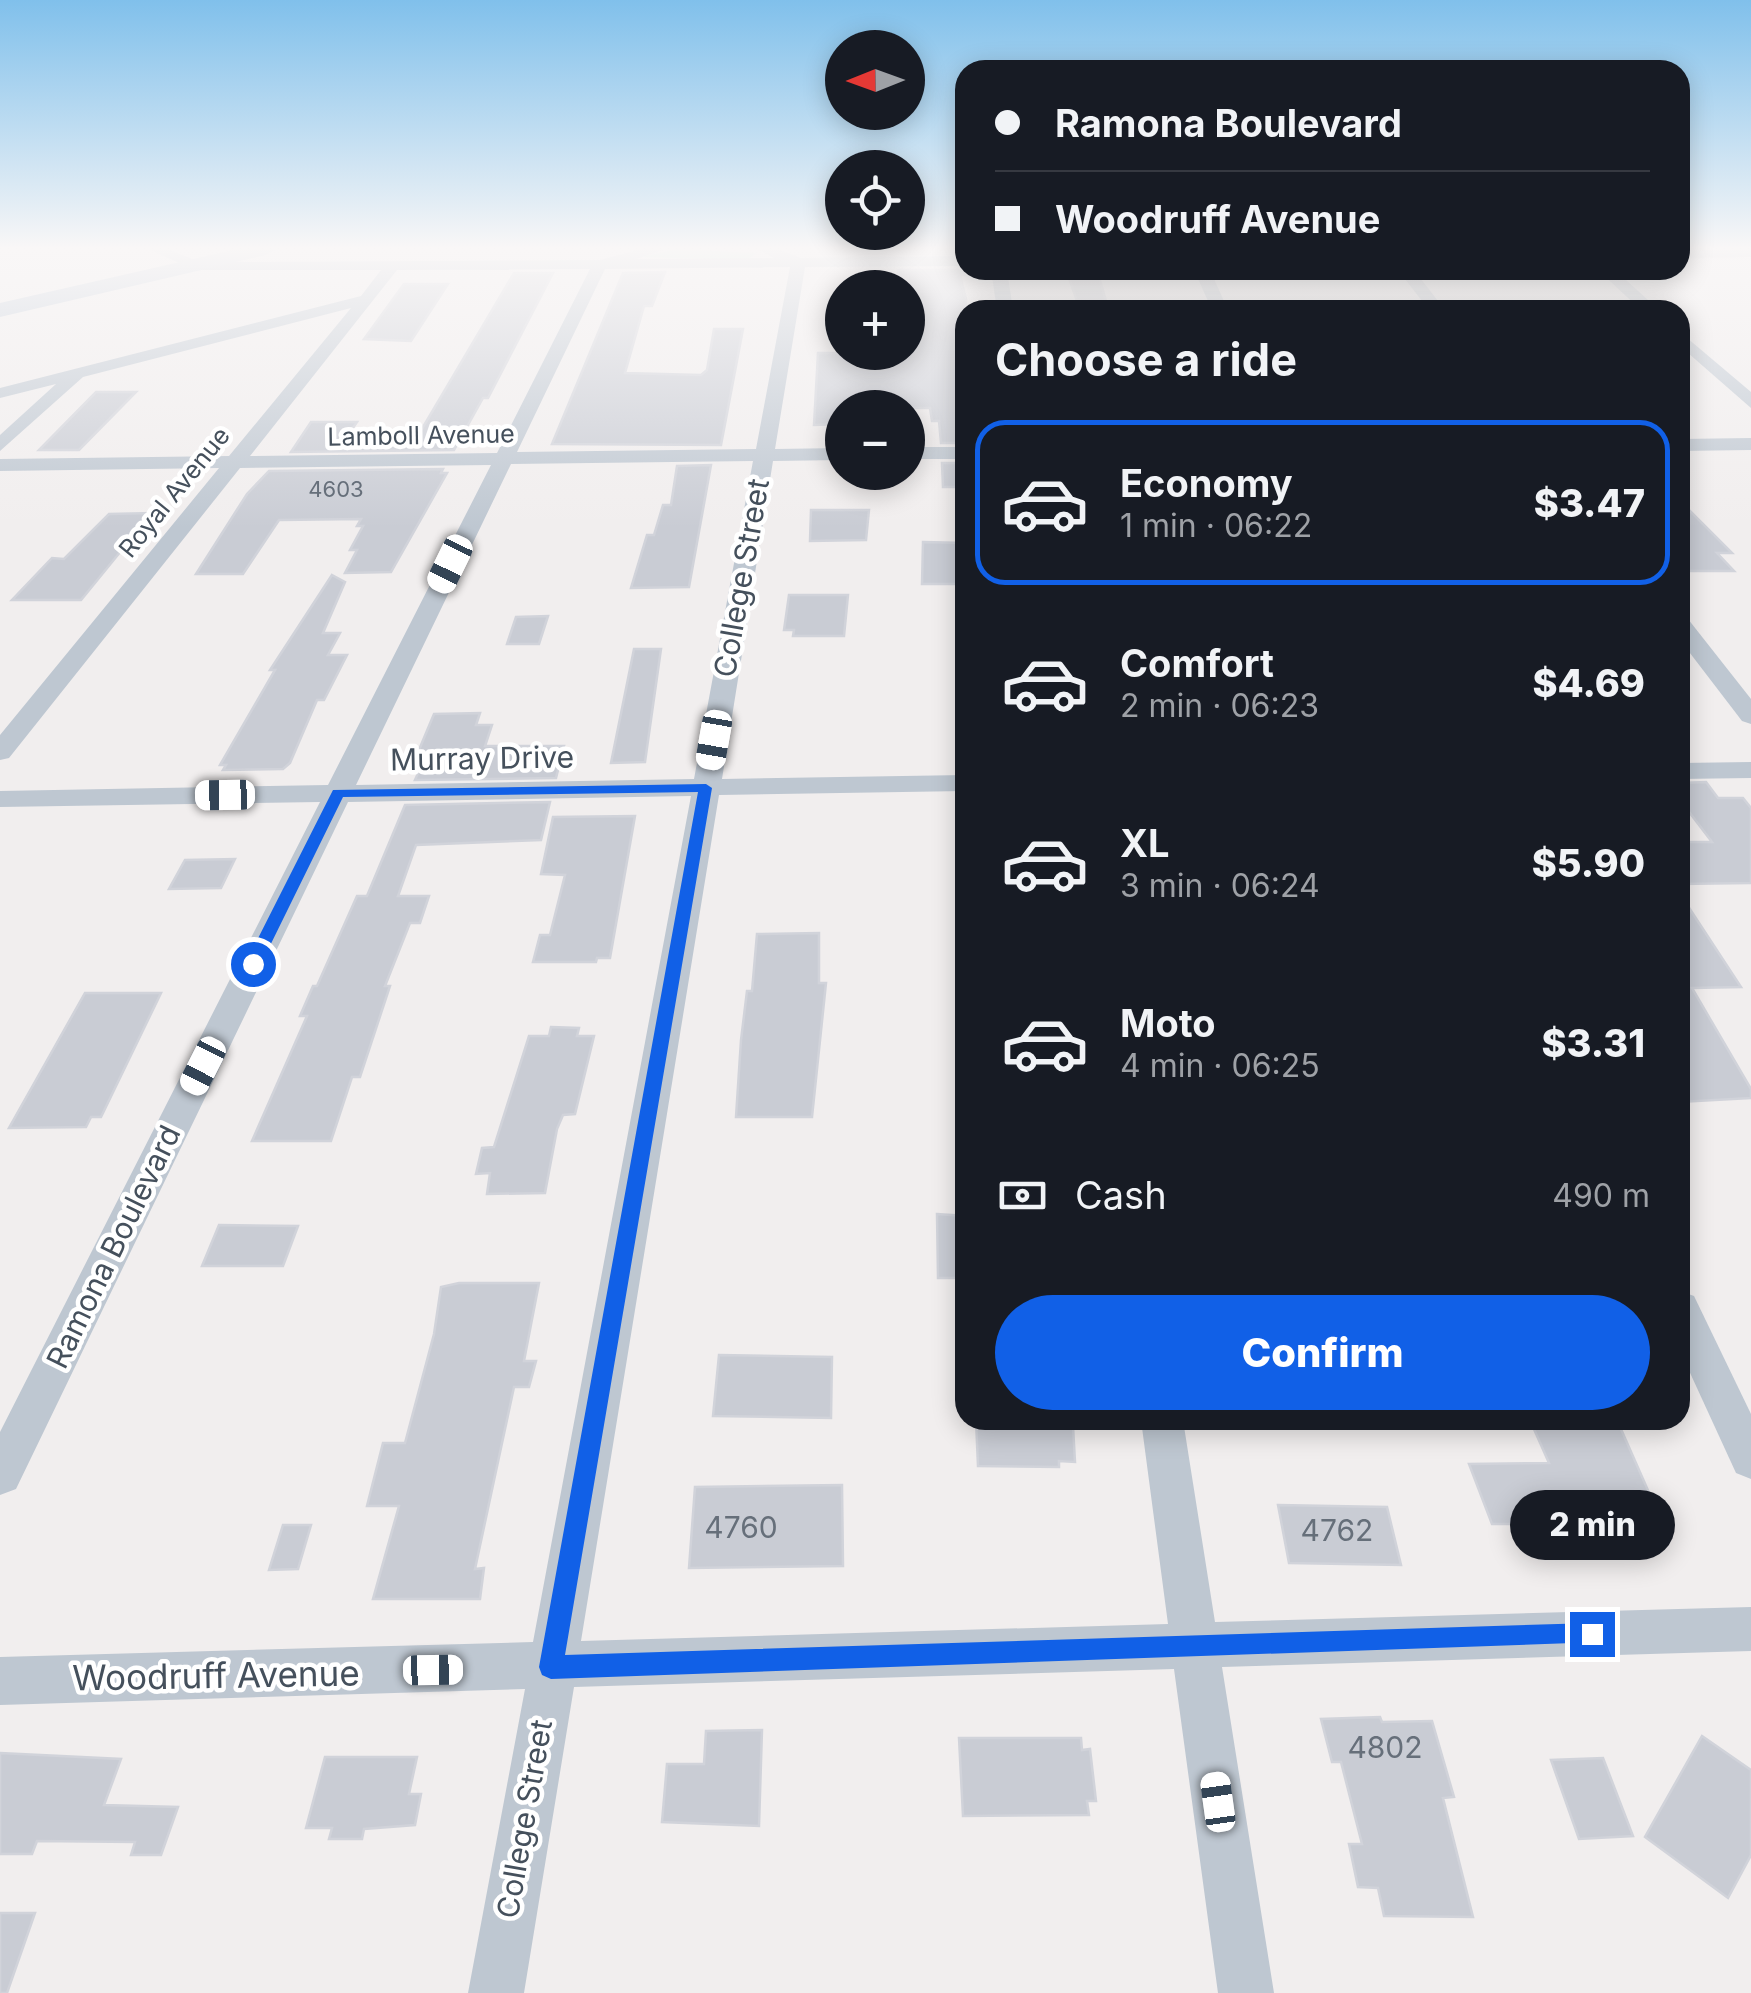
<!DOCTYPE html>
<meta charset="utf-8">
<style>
:root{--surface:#171b24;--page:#242831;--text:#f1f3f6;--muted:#9ea1a6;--line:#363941;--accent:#1160e7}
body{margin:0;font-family:Inter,sans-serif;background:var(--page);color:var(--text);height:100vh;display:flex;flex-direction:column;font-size:38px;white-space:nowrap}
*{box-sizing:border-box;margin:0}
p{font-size:32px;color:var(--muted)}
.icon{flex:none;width:55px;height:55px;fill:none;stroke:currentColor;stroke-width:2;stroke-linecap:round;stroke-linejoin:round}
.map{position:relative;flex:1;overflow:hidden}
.side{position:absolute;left:955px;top:300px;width:735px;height:1130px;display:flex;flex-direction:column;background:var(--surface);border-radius:30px;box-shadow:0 5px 25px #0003}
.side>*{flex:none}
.banner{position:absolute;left:955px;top:60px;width:735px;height:220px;border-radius:30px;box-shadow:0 5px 25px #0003;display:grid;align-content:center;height:220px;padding:0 40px;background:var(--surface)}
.needle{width:65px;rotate:269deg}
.buttons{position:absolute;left:825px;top:30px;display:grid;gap:20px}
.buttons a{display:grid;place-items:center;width:100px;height:100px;border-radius:50%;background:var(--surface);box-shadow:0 5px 25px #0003;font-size:50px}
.end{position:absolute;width:45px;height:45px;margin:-22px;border:12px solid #1160e7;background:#fff;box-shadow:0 0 0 5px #fff}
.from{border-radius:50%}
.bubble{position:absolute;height:70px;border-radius:35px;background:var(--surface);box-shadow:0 5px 25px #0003;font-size:32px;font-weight:800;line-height:70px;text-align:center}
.car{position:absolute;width:30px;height:60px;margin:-30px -15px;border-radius:12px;box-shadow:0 0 8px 2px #0007;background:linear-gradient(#fff 24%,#345 0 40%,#fff 0 76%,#345 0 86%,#fff 0)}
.banner b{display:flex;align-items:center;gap:35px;height:95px;font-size:38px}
.banner b+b{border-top:2px solid var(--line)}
.banner i{width:25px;height:25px;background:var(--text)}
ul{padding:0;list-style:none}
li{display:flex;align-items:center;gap:30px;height:165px;margin:0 20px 15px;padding:0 20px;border:5px solid transparent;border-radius:30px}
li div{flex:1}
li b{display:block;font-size:38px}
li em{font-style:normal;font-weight:800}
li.selected{border-color:var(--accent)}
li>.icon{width:90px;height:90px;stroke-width:1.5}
h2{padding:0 40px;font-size:45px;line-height:120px}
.pay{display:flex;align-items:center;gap:25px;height:110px;padding:0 40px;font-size:38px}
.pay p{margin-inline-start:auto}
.button{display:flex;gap:20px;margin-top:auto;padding:20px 40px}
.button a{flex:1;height:115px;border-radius:60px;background:var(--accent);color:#fff;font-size:40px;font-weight:800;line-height:115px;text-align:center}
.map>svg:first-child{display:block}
</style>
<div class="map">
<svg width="1751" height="1993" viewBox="0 0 1751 1993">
<rect width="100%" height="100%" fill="#f1eeee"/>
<!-- green -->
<polygon fill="#baf0d3" points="676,249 756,253 747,260 642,257"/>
<!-- building -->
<g fill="#c9ccd4" stroke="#d1d3da" stroke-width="2.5">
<polygon points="898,270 964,270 965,275 960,275 966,299 965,443 941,443 939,421 932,421 930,408 842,408 842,424 814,425 818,353 908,353 908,277 898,277"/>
<polygon points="1066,270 1097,270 1106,301 1077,301"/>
<polygon points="665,272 652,306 644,306 625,373 701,375 707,370 714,329 743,329 721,445 552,444 623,273"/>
<polygon points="514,273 553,273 488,398 483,398 454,450 291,452 311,422 357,422 346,438 416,439"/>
<polygon points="404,284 448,284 411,341 364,339"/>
<polygon points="96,392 136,392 79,450 39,450"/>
<polygon points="942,463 965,463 965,487 943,487"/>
<polygon points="711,465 689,587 631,588 647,535 654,535 663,505 671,505 677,466"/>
<polygon points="443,469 441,473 447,473 391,572 345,573 357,550 350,550 363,526 357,526 361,519 279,520 243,574 196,574 247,494 269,471"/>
<polygon points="1680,501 1732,553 1717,553 1734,571 1687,571 1680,562"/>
<polygon points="811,510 869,510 866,540 810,541"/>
<polygon points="152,513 81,600 12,600 52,558 64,559 109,514"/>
<polygon points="923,542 965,543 965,584 922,584"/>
<polygon points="332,575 345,582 323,633 340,633 328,655 347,655 324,700 317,700 290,763 283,769 223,770 226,765 220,765 275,670 270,670"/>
<polygon points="789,595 848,595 844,636 793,636 794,630 784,630"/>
<polygon points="548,616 539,644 507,644 516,617"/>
<polygon points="634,649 661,649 645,762 611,763"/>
<polygon points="480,713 476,725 492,725 485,746 564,746 556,778 415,780 420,769 411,769 434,714"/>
<polygon points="1706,782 1718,798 1743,798 1751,808 1751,883 1680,884 1680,842 1712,842 1680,800 1680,783"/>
<polygon points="550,802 541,840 416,845 398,896 429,896 420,923 410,923 385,986 390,986 360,1077 352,1077 331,1141 252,1141 307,1016 300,1016 313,986 317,986 357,896 367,896 405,805"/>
<polygon points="635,816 610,958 597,958 596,962 533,962 540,935 550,935 565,875 541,874 553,817"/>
<polygon points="235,859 221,888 169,889 185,860"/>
<polygon points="1680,894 1741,987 1692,988 1751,1089 1751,1098 1680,1102"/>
<polygon points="819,933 819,983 826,983 812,1117 736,1117 741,1040 747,991 752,991 757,934"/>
<polygon points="85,993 161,993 101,1117 91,1117 86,1127 9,1128"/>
<polygon points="551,1027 579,1028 577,1036 594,1036 575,1114 563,1115 557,1129 545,1193 487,1194 490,1173 476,1174 482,1148 494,1147 529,1036 549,1036"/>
<polygon points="937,1214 965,1216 965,1278 938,1278"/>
<polygon points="219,1225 298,1226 283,1266 202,1266"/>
<polygon points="459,1283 539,1283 524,1361 536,1361 529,1387 514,1387 475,1569 484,1568 480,1599 373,1599 399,1506 367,1506 383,1443 405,1443 434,1334 441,1287"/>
<polygon points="719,1355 832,1357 831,1418 713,1416"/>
<polygon points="976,1420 1055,1420 1056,1425 1073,1426 1075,1462 1059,1461 1059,1467 978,1466"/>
<polygon points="1544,1420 1617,1420 1654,1504 1518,1506 1525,1524 1492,1524 1469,1464 1549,1463 1534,1429 1547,1428"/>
<polygon points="842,1485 843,1566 689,1568 695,1487"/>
<polygon points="1278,1505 1387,1507 1401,1565 1289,1563"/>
<polygon points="283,1525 311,1525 298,1569 269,1570"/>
<polygon points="1380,1717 1382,1722 1432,1721 1454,1797 1443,1798 1473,1917 1384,1916 1378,1888 1358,1887 1349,1844 1362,1844 1341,1762 1332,1762 1321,1719"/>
<polygon points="762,1730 759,1826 662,1822 667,1764 704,1764 706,1731"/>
<polygon points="1702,1736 1751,1770 1751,1855 1728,1898 1645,1837"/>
<polygon points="959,1738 1081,1738 1082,1750 1090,1749 1096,1801 1087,1801 1089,1815 963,1816"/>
<polygon points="0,1753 121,1759 104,1805 178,1807 161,1855 131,1855 135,1842 37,1841 32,1854 0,1854"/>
<polygon points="325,1757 417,1757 409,1794 421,1794 415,1825 364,1829 362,1839 329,1839 332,1828 306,1828"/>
<polygon points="1603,1758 1633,1836 1579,1839 1551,1760"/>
<polygon points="0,1913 35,1913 7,1993 0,1993"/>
</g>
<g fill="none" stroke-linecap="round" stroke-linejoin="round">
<!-- minor -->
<g fill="#bec7d1" fill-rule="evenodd">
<path d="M148,249H168L197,261L249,262L600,260L641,249H666L636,259L774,258L757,249H778L801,258L965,256V266L805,267L775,449L842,448V460L773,461L722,779L965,775V791L719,795L581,1641L1168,1624L1141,1420H1183L1215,1622L1751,1607V1651L1222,1667L1274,1993H1218L1174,1669L574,1687L524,1993H468L525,1689L0,1705V1657L533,1642L691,796L348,802L16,1489L0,1495V1432L320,802L0,807V791L328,785L491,465L240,468L9,758L0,760V735L219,468L0,471V459L229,456L351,308L83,377L0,451V435L56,384L0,398V388L361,296L381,270H195ZM790,267L756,449L517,452L605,269ZM590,269L497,453L250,456L397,270ZM753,461L694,779L356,785L511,464Z"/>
<polygon points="1751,249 1751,257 1680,258 1680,250"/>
<polygon points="991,270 1007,270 1013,310 997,310"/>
<polygon points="1194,270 1210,270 1228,310 1212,310"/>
<polygon points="1398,270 1414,270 1445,310 1429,310"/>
<polygon points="1598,270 1615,270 1659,310 1641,310"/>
<polygon points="1680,332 1751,392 1751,408 1680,346"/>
<polygon points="1751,438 1751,450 1680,451 1680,439"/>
<rect x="908" y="447" width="57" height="12"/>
<polygon points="1680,617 1688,619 1751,699 1751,724 1742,721 1680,640"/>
<polygon points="1751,762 1751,778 1680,779 1680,763"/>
<polygon points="1680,1291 1694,1296 1751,1414 1751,1479 1736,1473 1680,1351"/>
</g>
<!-- secondary -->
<polygon fill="#bfcad8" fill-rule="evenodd" points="237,249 277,249 266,255 0,317 0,303"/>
</g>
<!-- sky -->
<linearGradient id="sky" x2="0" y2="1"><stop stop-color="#80c0eb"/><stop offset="0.47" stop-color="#f9f7f7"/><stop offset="1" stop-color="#f9f7f7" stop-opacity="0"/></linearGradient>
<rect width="1751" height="528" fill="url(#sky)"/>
<!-- route -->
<polygon fill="#1160e7" points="706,784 712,788 565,1655 1592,1623 1604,1634 1601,1642 551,1679 542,1675 539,1667 698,792 343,797 261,964 253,969 245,964 333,790"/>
<g text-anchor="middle" stroke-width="9" stroke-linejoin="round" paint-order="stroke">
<!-- far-number labels -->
<g font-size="22" fill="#666f7a">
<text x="336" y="497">4603</text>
</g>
<!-- far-street labels -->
<g font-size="25" fill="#45505c" stroke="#fff">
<text transform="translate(421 435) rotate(-1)" y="9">Lamboll Avenue</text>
<text transform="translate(174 492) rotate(-51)" y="9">Royal Avenue</text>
</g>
<!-- street labels -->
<g font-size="30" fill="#45505c" stroke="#fff">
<text transform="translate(742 578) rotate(-80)" y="10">College Street</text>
<text transform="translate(482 759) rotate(-1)" y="10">Murray Drive</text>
<text transform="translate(114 1247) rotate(-64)" y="10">Ramona Boulevard</text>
<text transform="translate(525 1819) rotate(-80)" y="10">College Street</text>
</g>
<!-- near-number labels -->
<g font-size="30" fill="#666f7a">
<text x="741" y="1538">4760</text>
<text x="1337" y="1541">4762</text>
<text x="1385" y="1758">4802</text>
</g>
<!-- near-street labels -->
<g font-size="35" fill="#45505c" stroke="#fff">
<text transform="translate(216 1676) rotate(-1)" y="12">Woodruff Avenue</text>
</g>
</g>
</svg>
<div class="buttons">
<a><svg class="needle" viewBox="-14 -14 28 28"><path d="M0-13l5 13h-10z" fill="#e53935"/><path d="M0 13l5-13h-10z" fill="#9ea1a6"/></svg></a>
<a><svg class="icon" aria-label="locate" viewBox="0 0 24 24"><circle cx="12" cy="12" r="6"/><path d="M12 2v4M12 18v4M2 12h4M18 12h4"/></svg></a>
<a>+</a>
<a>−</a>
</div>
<i class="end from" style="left:253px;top:964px"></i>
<i class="end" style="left:1592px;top:1634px"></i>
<div class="bubble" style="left:1510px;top:1490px;width:165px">2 min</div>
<i class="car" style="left:450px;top:564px;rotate:206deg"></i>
<i class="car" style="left:714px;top:740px;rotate:190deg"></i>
<i class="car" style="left:225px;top:795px;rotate:269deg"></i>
<i class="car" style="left:203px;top:1066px;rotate:207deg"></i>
<i class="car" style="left:433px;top:1670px;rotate:89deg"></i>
<i class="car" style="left:1218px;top:1802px;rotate:352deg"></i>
<div class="banner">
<b><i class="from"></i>Ramona Boulevard</b>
<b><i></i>Woodruff Avenue</b>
</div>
<section class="side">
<h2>Choose a ride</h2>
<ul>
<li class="selected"><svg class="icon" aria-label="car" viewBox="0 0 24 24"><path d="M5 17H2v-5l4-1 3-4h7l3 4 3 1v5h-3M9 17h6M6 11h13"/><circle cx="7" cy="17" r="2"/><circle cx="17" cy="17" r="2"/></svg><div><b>Economy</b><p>1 min · 06:22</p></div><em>$3.47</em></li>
<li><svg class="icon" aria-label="car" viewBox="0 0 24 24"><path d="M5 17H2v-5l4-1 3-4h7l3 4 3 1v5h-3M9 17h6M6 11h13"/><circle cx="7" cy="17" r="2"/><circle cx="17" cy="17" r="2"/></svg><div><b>Comfort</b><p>2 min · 06:23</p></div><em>$4.69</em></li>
<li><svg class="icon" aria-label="car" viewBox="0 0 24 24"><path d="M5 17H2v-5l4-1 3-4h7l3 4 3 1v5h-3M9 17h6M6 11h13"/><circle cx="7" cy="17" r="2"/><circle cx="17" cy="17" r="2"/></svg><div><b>XL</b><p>3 min · 06:24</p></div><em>$5.90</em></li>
<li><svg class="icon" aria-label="car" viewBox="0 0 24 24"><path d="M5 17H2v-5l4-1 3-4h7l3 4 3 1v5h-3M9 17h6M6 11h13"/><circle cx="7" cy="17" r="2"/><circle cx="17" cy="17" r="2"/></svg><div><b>Moto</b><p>4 min · 06:25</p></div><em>$3.31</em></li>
</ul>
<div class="pay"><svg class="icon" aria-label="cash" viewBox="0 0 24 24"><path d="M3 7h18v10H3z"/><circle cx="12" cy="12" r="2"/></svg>Cash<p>490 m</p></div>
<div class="button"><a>Confirm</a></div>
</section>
</div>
